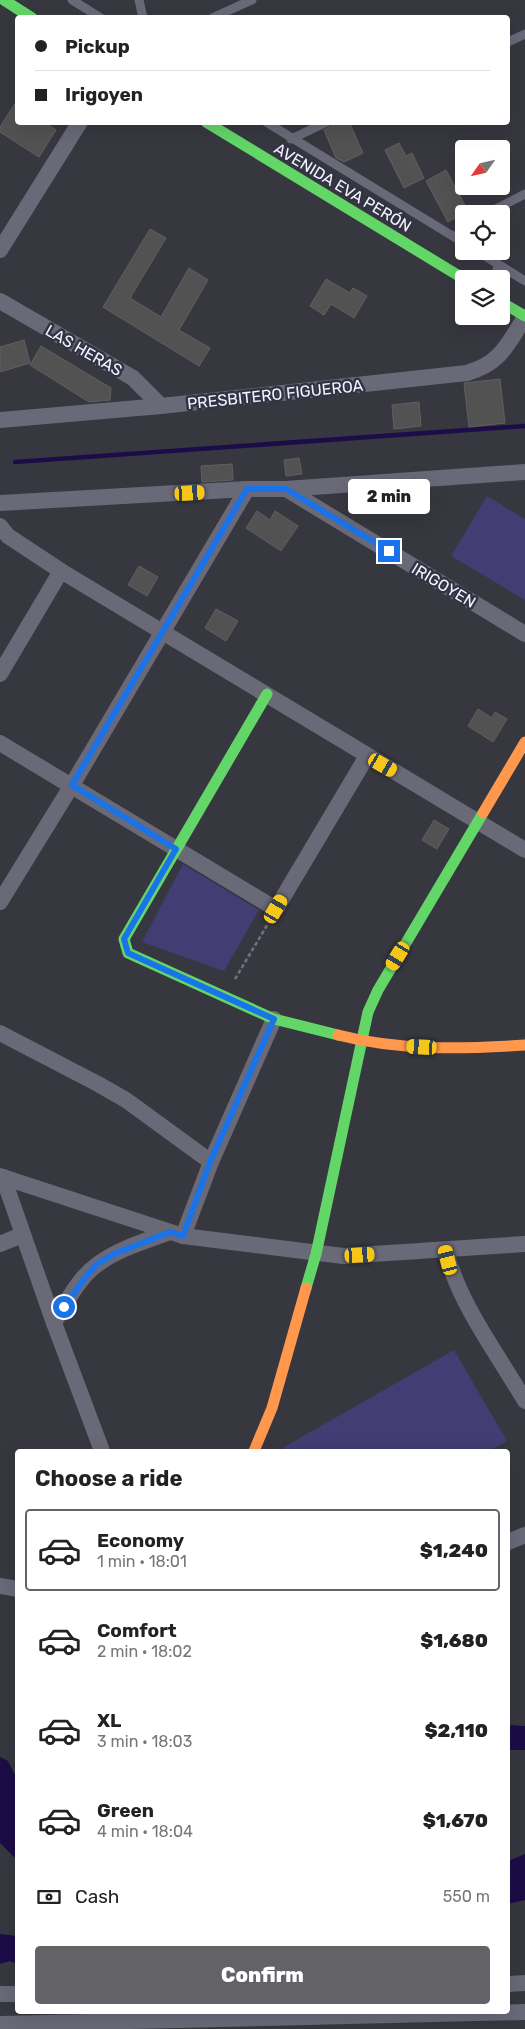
<!DOCTYPE html>
<meta charset="utf-8">
<style>
:root{--surface:#fff;--page:#f6f6f6;--text:#222;--muted:#767676;--line:#e0e0e0;--accent:#636367}
body{margin:0;font-family:Rubik,sans-serif;background:var(--page);color:var(--text);height:100vh;display:flex;flex-direction:column;font-size:19px;white-space:nowrap}
*{box-sizing:border-box;margin:0}
p{font-size:16px;color:var(--muted)}
.icon{flex:none;width:28px;height:28px;fill:none;stroke:currentColor;stroke-width:2;stroke-linecap:round;stroke-linejoin:round}
.map{position:relative;flex:1;overflow:hidden}
.sheet{position:absolute;left:15px;top:1449px;width:495px;height:565px;display:flex;flex-direction:column;background:var(--surface);border-radius:5px;box-shadow:0 5px 20px #0002}
.sheet>*{flex:none}
.banner{position:absolute;left:15px;top:15px;width:495px;height:110px;border-radius:5px;box-shadow:0 5px 20px #0002;display:grid;align-content:center;height:110px;padding:0 20px;background:var(--surface)}
.needle{width:32px;rotate:236deg}
.controls{position:absolute;left:455px;top:140px;display:grid;gap:10px}
.controls a{display:grid;place-items:center;width:55px;height:55px;border-radius:5px;background:var(--surface);box-shadow:0 5px 20px #0002;font-size:25px}
.end{position:absolute;width:22px;height:22px;margin:-11px;border:6px solid #1a73e8;background:#fff;box-shadow:0 0 0 2px #fff}
.from{border-radius:50%}
.bubble{position:absolute;height:35px;border-radius:5px;background:var(--surface);box-shadow:0 5px 20px #0002;font-size:16px;font-weight:800;line-height:35px;text-align:center}
.car{position:absolute;width:15px;height:30px;margin:-15px -8px;border-radius:6px;box-shadow:0 0 4px 1px #0007;background:linear-gradient(#f5c518 24%,#345 0 40%,#f5c518 0 76%,#345 0 86%,#f5c518 0)}
.banner b{display:flex;align-items:center;gap:18px;height:48px;font-size:19px}
.banner b+b{border-top:1px solid var(--line)}
.banner i{width:12px;height:12px;background:var(--text)}
ul{padding:0;list-style:none}
li{display:flex;align-items:center;gap:15px;height:82px;margin:0 10px 8px;padding:0 10px;border:2px solid transparent;border-radius:5px}
li div{flex:1}
li b{display:block;font-size:19px}
li em{font-style:normal;font-weight:800}
li.selected{border-color:var(--accent)}
li>.icon{width:45px;height:45px;stroke-width:1.5}
h2{padding:0 20px;font-size:22px;line-height:60px}
.pay{display:flex;align-items:center;gap:12px;height:55px;padding:0 20px;font-size:19px}
.pay p{margin-inline-start:auto}
.cta{display:flex;gap:10px;margin-top:auto;padding:10px 20px}
.cta a{flex:1;height:58px;border-radius:5px;background:var(--accent);color:#fff;font-size:20px;font-weight:800;line-height:58px;text-align:center}
.map>svg:first-child{display:block}
</style>
<div class="map">
<svg width="525" height="2029" viewBox="0 0 525 2029">
<rect width="100%" height="100%" fill="#373740"/>
<!-- green -->
<g fill="#423d72">
<polygon points="487,496 525,519 525,600 451,556"/>
<polygon points="183,864 259,910 224,971 142,942"/>
<polygon points="454,1350 507,1441 489,1451 286,1451 284,1447"/>
</g>
<!-- water -->
<g fill="#1c0c47">
<polygon points="508,1725 525,1726 525,1750 508,1750"/>
<polygon points="0,1757 8,1761 17,1779 17,1860 0,1843"/>
<polygon points="525,1854 525,1900 508,1904 508,1861"/>
<polygon points="0,1934 17,1936 17,1964 10,1961 0,1964"/>
</g>
<g fill="none" stroke-linecap="round" stroke-linejoin="round">
<!-- stream -->
<polyline stroke="#1c0c47" stroke-width="4.5" points="15,462 525,426"/>
</g>
<!-- building -->
<g fill="#535252" stroke="#615f60">
<polygon points="18,99 18,122 44,122 56,130 39,157 0,132 0,127"/>
<polygon points="339,122 349,122 363,153 344,162 336,158 324,130"/>
<polygon points="399,143 406,156 412,153 424,178 404,188 385,150"/>
<polygon points="446,170 468,211 448,222 426,181"/>
<polygon points="150,229 166,238 130,298 161,317 189,268 208,280 179,330 210,348 199,366 103,307"/>
<polygon points="326,279 350,293 353,288 367,296 354,318 331,304 324,315 310,306"/>
<polygon points="24,340 30,363 0,372 0,347"/>
<polygon points="41,346 111,388 110,400 89,402 30,365"/>
<polygon points="500,379 505,423 469,427 464,383"/>
<polygon points="419,402 421,426 394,429 392,405"/>
<polygon points="299,458 302,474 286,476 284,460"/>
<polygon points="232,464 233,480 202,482 201,466"/>
<polygon points="257,511 270,520 275,511 298,526 281,551 246,528"/>
<polygon points="139,566 158,577 147,596 128,585"/>
<polygon points="216,609 238,621 226,641 205,628"/>
<polygon points="478,709 492,718 495,712 507,719 493,742 468,726"/>
<polygon points="434,820 449,829 437,849 422,840"/>
</g>
<g fill="none" stroke-linecap="round" stroke-linejoin="round">
<!-- path -->
<polyline stroke="#72727e" stroke-width="2.5" stroke-dasharray="4 2.5" stroke-linecap="butt" points="235,979 269,922"/>
<!-- lane -->
<g stroke="#696978" stroke-width="9">
<polyline points="72,0 101,18"/>
<polyline points="139,0 143,18"/>
<polyline points="212,18 252,0"/>
<polyline points="508,42 525,34"/>
<polyline points="266,122 464,243"/>
<polyline points="291,139 327,122"/>
<polyline points="486,214 525,194"/>
<polyline points="454,237 464,229"/>
<polyline points="477,251 525,281"/>
<polyline points="493,279 499,265"/>
</g>
<!-- street -->
<g stroke="#696978" stroke-width="16">
<polyline points="0,250 80,122"/>
<polyline points="0,301 133,378 161,406"/>
<path d="M0,420L161,406L467,373C501,363 507,345 525,317"/>
<polyline points="286,489 525,634"/>
<polyline points="0,503 247,489 286,489 525,472"/>
<polyline points="0,526 8,536 61,571 525,850"/>
<polyline points="0,674 61,571"/>
<polyline points="0,743 276,909 367,756"/>
<polyline points="0,902 72,785 247,489"/>
<polyline points="0,1033 98,1084 126,1100 211,1162"/>
<polyline points="0,1176 183,1236 211,1162 274,1019"/>
<polyline points="3,1177 54,1323 102,1451"/>
<polyline points="183,1236 343,1256 525,1244"/>
<polyline points="0,1244 22,1235"/>
<path d="M446,1251C459,1304 497,1353 525,1401"/>
<path d="M54,1323C66,1303 79,1277 98,1264C120,1248 146,1241 170,1232"/>
<polyline points="508,1542 525,1535"/>
<polyline points="0,1586 18,1589"/>
<polyline points="508,1984 525,1983"/>
<polyline points="0,1994 18,1994"/>
<polyline points="0,2024 525,2012"/>
</g>
<!-- fast -->
<g stroke="#63d668" stroke-width="11">
<polyline points="4,0 32,18"/>
<polyline points="206,122 464,279"/>
<polyline points="501,302 525,316"/>
<polyline points="267,694 124,939 128,953 274,1019 338,1035"/>
<polyline points="306,1288 316,1254 368,1012 378,990 483,813"/>
</g>
<!-- slow -->
<g stroke="#ff974d" stroke-width="11">
<polyline points="483,813 525,742"/>
<path d="M338,1035C400,1051 462,1049 525,1045"/>
<polyline points="254,1451 272,1408 306,1288"/>
</g>
</g>
<g fill="none" stroke-linecap="round" stroke-linejoin="round">
<!-- route -->
<polyline stroke="#1a73e8" stroke-width="6" points="64,1307 87,1275 97,1264 116,1253 170,1232 183,1236 210,1162 274,1019 128,953 124,939 176,849 72,785 247,489 286,489 389,551"/>
</g>
<g text-anchor="middle" stroke-width="5" stroke-linejoin="round" paint-order="stroke">
<!-- street labels -->
<g font-size="16" fill="#f4f4ff" stroke="#334">
<text transform="translate(343 187) rotate(31)" y="6">AVENIDA EVA PERÓN</text>
<text transform="translate(84 350) rotate(30)" y="6">LAS HERAS</text>
<text transform="translate(275 394) rotate(-6)" y="6">PRESBITERO FIGUEROA</text>
<text transform="translate(444 585) rotate(31)" y="6">IRIGOYEN</text>
</g>
</g>
</svg>
<div class="controls">
<a><svg class="needle" viewBox="-14 -14 28 28"><path d="M0-13l5 13h-10z" fill="#e53935"/><path d="M0 13l5-13h-10z" fill="#767676"/></svg></a>
<a><svg class="icon" aria-label="locate" viewBox="0 0 24 24"><circle cx="12" cy="12" r="6"/><path d="M12 2v4M12 18v4M2 12h4M18 12h4"/></svg></a>
<a><svg class="icon" aria-label="layers" viewBox="0 0 24 24"><path d="M12 4l9 5-9 5-9-5zM3 14l9 5 9-5"/></svg></a>
</div>
<i class="end from" style="left:64px;top:1307px"></i>
<i class="end" style="left:389px;top:551px"></i>
<div class="bubble" style="left:348px;top:479px;width:82px">2 min</div>
<i class="car" style="left:190px;top:493px;rotate:87deg"></i>
<i class="car" style="left:383px;top:765px;rotate:120deg"></i>
<i class="car" style="left:276px;top:909px;rotate:30deg"></i>
<i class="car" style="left:398px;top:956px;rotate:211deg"></i>
<i class="car" style="left:422px;top:1047px;rotate:273deg"></i>
<i class="car" style="left:360px;top:1255px;rotate:87deg"></i>
<i class="car" style="left:448px;top:1260px;rotate:346deg"></i>
<div class="banner">
<b><i class="from"></i>Pickup</b>
<b><i></i>Irigoyen</b>
</div>
<section class="sheet">
<h2>Choose a ride</h2>
<ul>
<li class="selected"><svg class="icon" aria-label="car" viewBox="0 0 24 24"><path d="M5 17H2v-5l4-1 3-4h7l3 4 3 1v5h-3M9 17h6M6 11h13"/><circle cx="7" cy="17" r="2"/><circle cx="17" cy="17" r="2"/></svg><div><b>Economy</b><p>1 min · 18:01</p></div><em>$1,240</em></li>
<li><svg class="icon" aria-label="car" viewBox="0 0 24 24"><path d="M5 17H2v-5l4-1 3-4h7l3 4 3 1v5h-3M9 17h6M6 11h13"/><circle cx="7" cy="17" r="2"/><circle cx="17" cy="17" r="2"/></svg><div><b>Comfort</b><p>2 min · 18:02</p></div><em>$1,680</em></li>
<li><svg class="icon" aria-label="car" viewBox="0 0 24 24"><path d="M5 17H2v-5l4-1 3-4h7l3 4 3 1v5h-3M9 17h6M6 11h13"/><circle cx="7" cy="17" r="2"/><circle cx="17" cy="17" r="2"/></svg><div><b>XL</b><p>3 min · 18:03</p></div><em>$2,110</em></li>
<li><svg class="icon" aria-label="car" viewBox="0 0 24 24"><path d="M5 17H2v-5l4-1 3-4h7l3 4 3 1v5h-3M9 17h6M6 11h13"/><circle cx="7" cy="17" r="2"/><circle cx="17" cy="17" r="2"/></svg><div><b>Green</b><p>4 min · 18:04</p></div><em>$1,670</em></li>
</ul>
<div class="pay"><svg class="icon" aria-label="cash" viewBox="0 0 24 24"><path d="M3 7h18v10H3z"/><circle cx="12" cy="12" r="2"/></svg>Cash<p>550 m</p></div>
<div class="cta"><a>Confirm</a></div>
</section>
</div>
